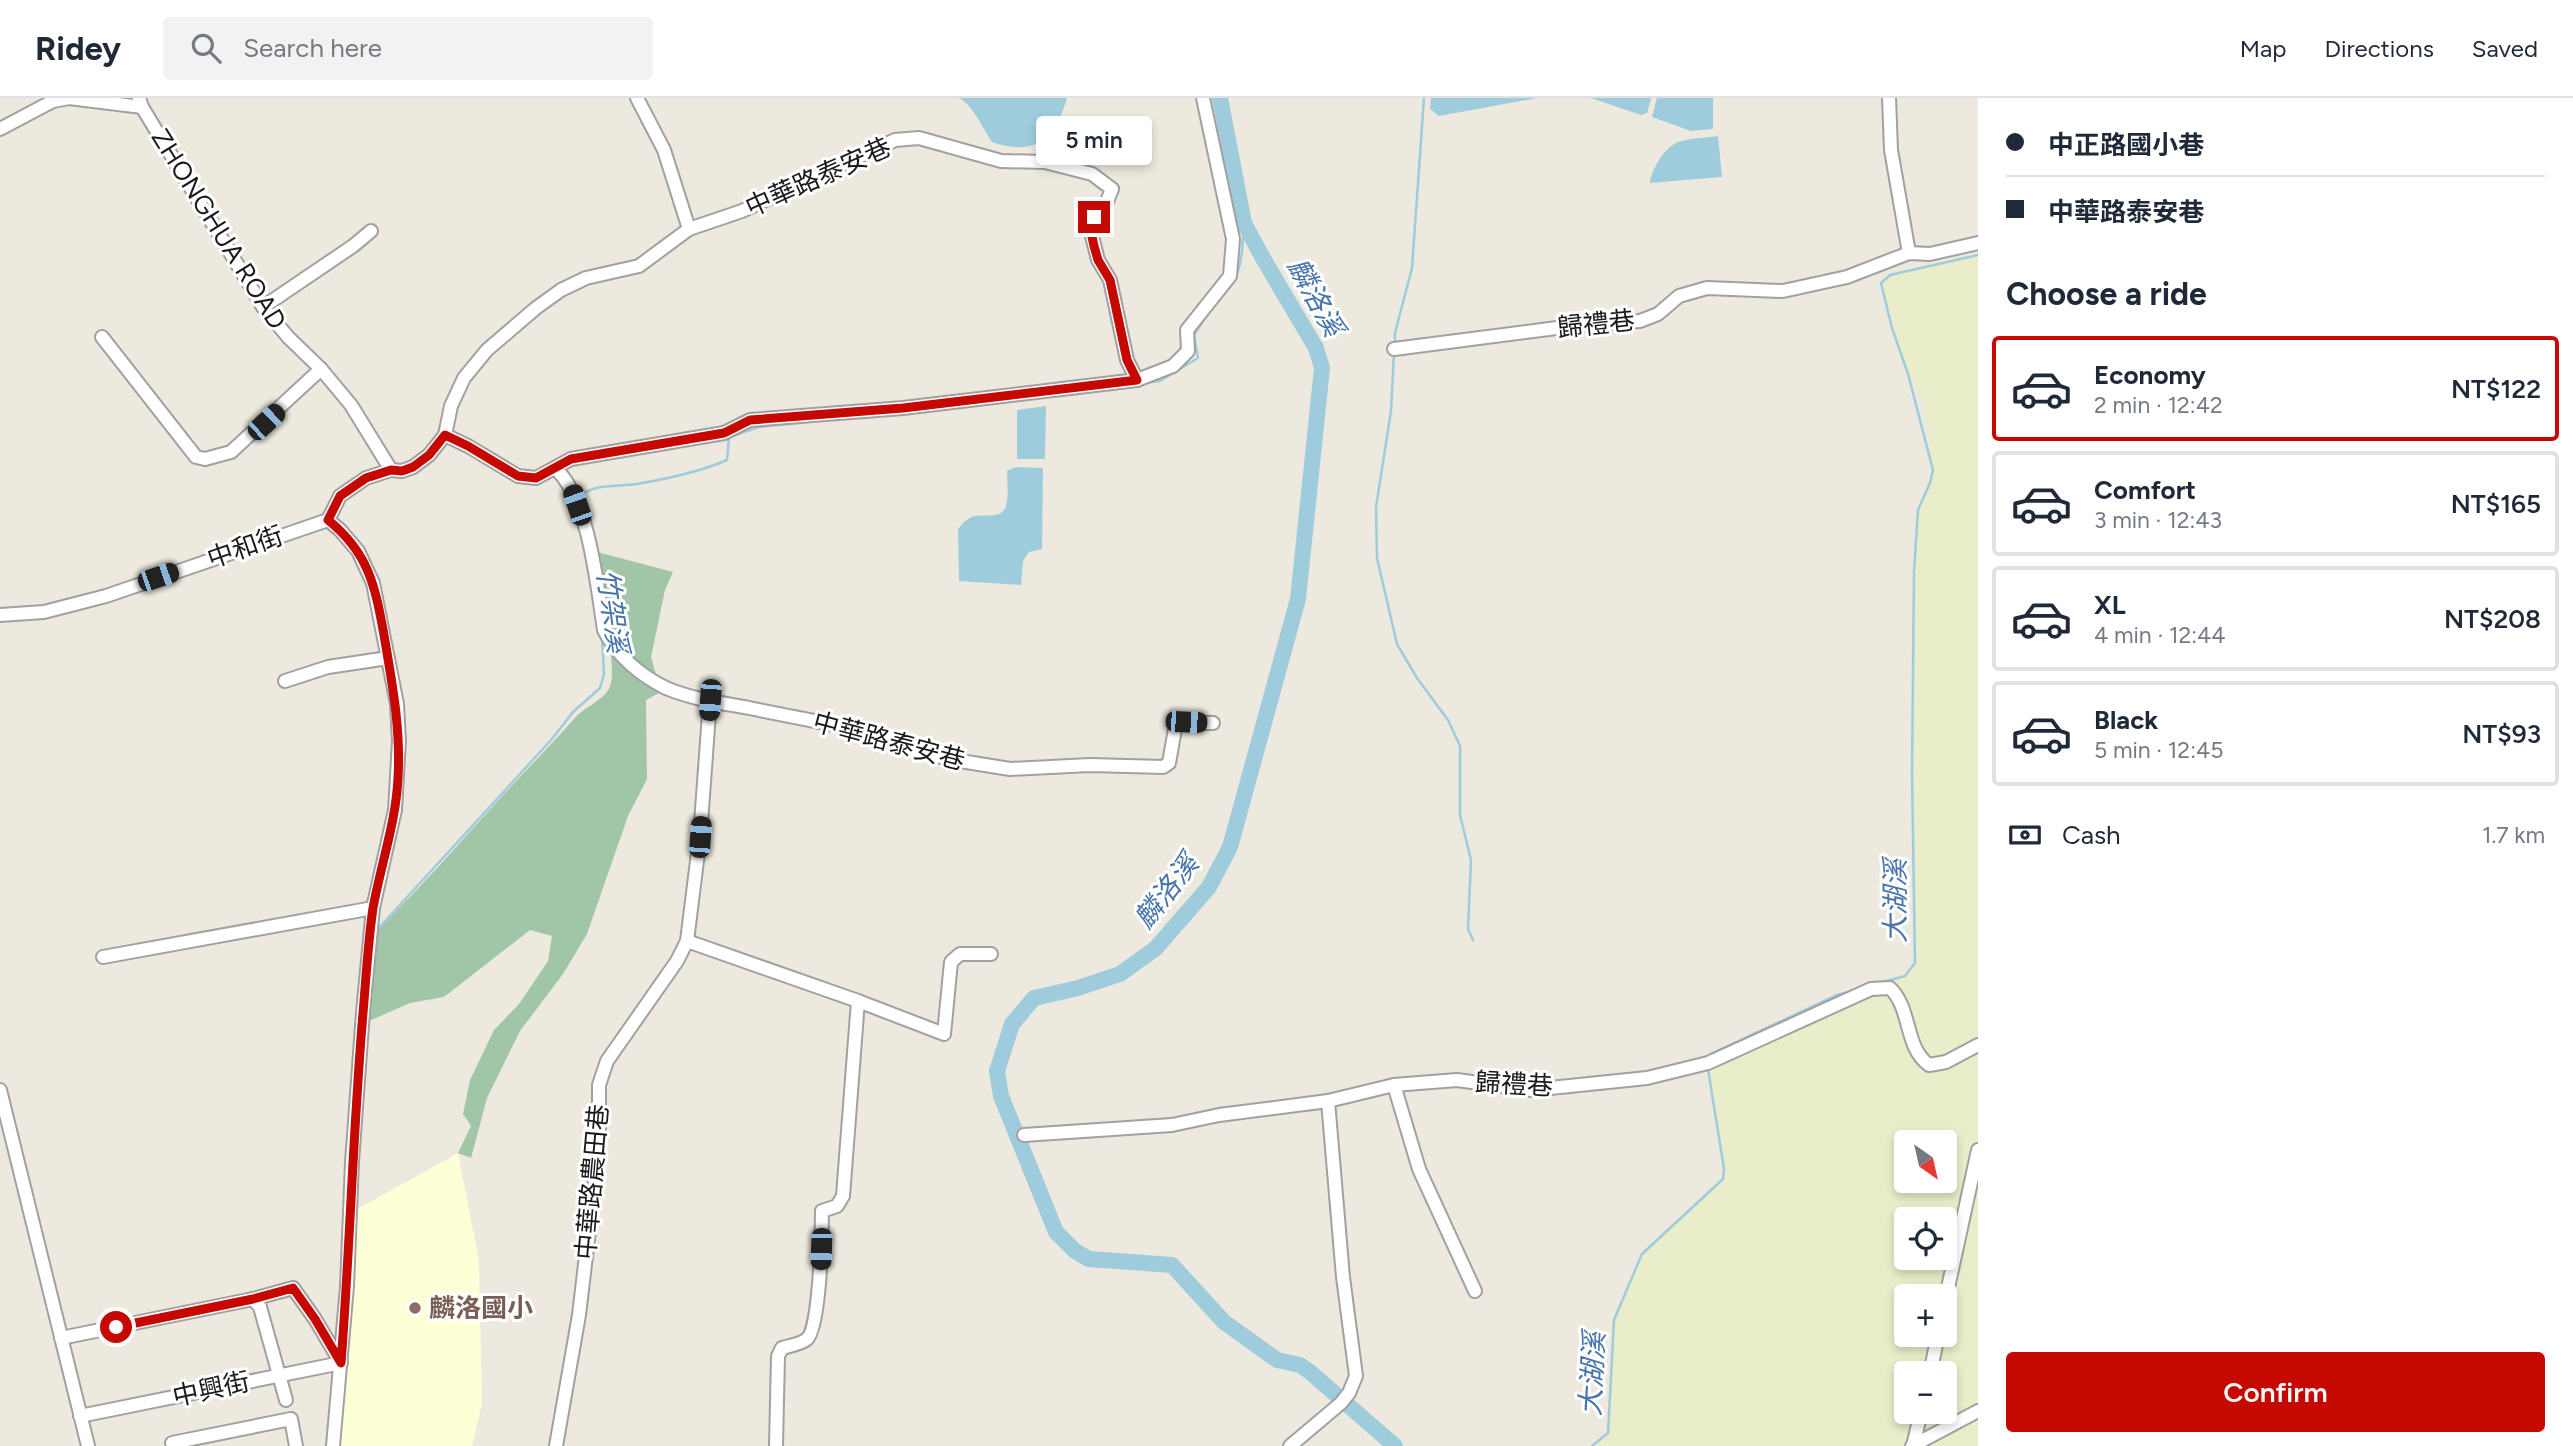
<!DOCTYPE html>
<meta charset="utf-8">
<style>
:root{--surface:#fff;--page:#f2f2f3;--text:#1f2937;--muted:#747a83;--line:#e0e1e3;--accent:#c50800}
body{margin:0;font-family:Figtree,"Noto Sans TC",sans-serif;background:var(--page);color:var(--text);height:100vh;display:flex;flex-direction:column;font-size:26px;white-space:nowrap}
*{box-sizing:border-box;margin:0}
p{font-size:23px;color:var(--muted)}
.icon{flex:none;width:38px;height:38px;fill:none;stroke:currentColor;stroke-width:2;stroke-linecap:round;stroke-linejoin:round}
.map{position:relative;flex:1;overflow:hidden}
.drawer{display:flex;flex-direction:column;background:var(--surface);width:595px}
.drawer>*{flex:none}
.guide{display:grid;align-content:center;height:154px;padding:0 28px;background:var(--surface)}
.needle{width:46px;rotate:146deg}
.tools{position:absolute;left:1894px;top:1032px;display:grid;gap:14px}
.tools a{display:grid;place-items:center;width:63px;height:63px;border-radius:7px;background:var(--surface);box-shadow:0 4px 10px #0003;font-size:35px}
.end{position:absolute;width:32px;height:32px;margin:-16px;border:9px solid #c50800;background:#fff;box-shadow:0 0 0 4px #fff}
.from{border-radius:50%}
.bubble{position:absolute;height:49px;border-radius:7px;background:var(--surface);box-shadow:0 4px 10px #0003;font-size:23px;font-weight:600;line-height:49px;text-align:center}
.car{position:absolute;width:21px;height:42px;margin:-21px -10px;border-radius:9px;box-shadow:0 0 5px 2px #0007;background:linear-gradient(#222 24%,#8ab4d8 0 40%,#222 0 76%,#8ab4d8 0 86%,#222 0)}
.guide b{display:flex;align-items:center;gap:24px;height:66px;font-size:26px}
.guide b+b{border-top:2px solid var(--line)}
.guide i{width:18px;height:18px;background:var(--text)}
ul{padding:0;list-style:none}
li{display:flex;align-items:center;gap:21px;height:105px;margin:0 14px 10px;padding:0 14px;border:4px solid var(--line);border-radius:7px}
li div{flex:1}
li b{display:block;font-size:26px}
li em{font-style:normal;font-weight:600}
li.selected{border-color:var(--accent)}
li>.icon{width:63px;height:63px;stroke-width:1.5}
h2{padding:0 28px;font-size:32px;line-height:84px}
.pay{display:flex;align-items:center;gap:18px;height:77px;padding:0 28px;font-size:26px}
.pay p{margin-inline-start:auto}
.action{display:flex;gap:14px;margin-top:auto;padding:14px 28px}
.action a{flex:1;height:80px;border-radius:7px;background:var(--accent);color:#fff;font-size:28px;font-weight:600;line-height:80px;text-align:center}
header{display:flex;align-items:center;gap:42px;box-sizing:border-box;height:98px;padding:0 35px;background:var(--surface);border-bottom:2px solid var(--line)}
header strong{font-size:33px}
nav{display:flex;gap:38px;margin-inline-start:auto;font-size:24px}
.search{width:490px;height:63px;background:var(--page);display:flex;align-items:center;gap:18px;box-sizing:border-box;padding:0 24px;border-radius:7px;color:var(--muted);font-size:26px}
main{display:flex;flex:1;min-height:0}
.map>svg:first-child{display:block}
</style>
<header>
<strong>Ridey</strong>
<div class="search"><svg class="icon" aria-label="search" viewBox="0 0 24 24"><circle cx="10" cy="10" r="6"/><path d="M15 15l6 6"/></svg>Search here</div>
<nav><a>Map</a><a>Directions</a><a>Saved</a></nav>
</header>
<main>
<div class="map">
<svg width="1978" height="1348" viewBox="0 0 1978 1348">
<rect width="100%" height="100%" fill="#ede9df"/>
<!-- education -->
<polygon fill="#fdffd6" points="458,1055 479,1163 482,1305 472,1348 340,1348 354,1113"/>
<!-- farmland -->
<g fill="#e9edc9" fill-rule="evenodd">
<path d="M1978,157V1312L1906,1348H1592L1608,1335L1614,1222L1642,1156L1723,1081L1724,1071L1707,973L1711,956L1837,897L1905,878L1915,865L1914,474L1918,412L1930,385L1933,372L1924,303L1908,276L1892,230L1881,185L1890,177ZM1906,1045H1944V1083H1906ZM1906,1122H1944V1160H1906ZM1906,1199H1944V1237H1906ZM1906,1276H1944V1314H1906Z"/>
<polygon points="1978,1315 1978,1348 1928,1348 1934,1340"/>
</g>
<!-- cemetery -->
<path fill="#a0c6a7" d="M586,451L673,474L665,492L651,559L661,594L646,602L647,681L628,718L587,836L563,876L520,933L487,1000L471,1060L458,1055L471,1028L463,1016L470,982L494,932L519,906L548,863L552,838L530,832L444,899L410,905L369,923L374,835C420,791 461,743 504,696C527,671 551,647 573,622C582,610 601,604 609,591C621,567 593,479 586,451Z"/>
<!-- water -->
<g fill="#9eccdc">
<path d="M959,0H1067C1055,41 1035,59 992,44C984,32 972,6 959,0Z"/>
<polygon points="1431,0 1537,0 1439,18 1430,11"/>
<polygon points="1591,0 1651,0 1647,15 1641,17"/>
<polygon points="1657,0 1713,0 1713,31 1691,33 1652,19"/>
<path d="M1718,38L1722,79L1650,85C1651,72 1665,49 1678,44C1690,40 1705,40 1718,38Z"/>
<polygon points="1046,308 1045,361 1017,361 1017,312"/>
<path d="M1016,369L1043,370L1042,451L1029,454L1023,463L1021,487L959,483L958,431C963,425 968,419 976,418C987,416 1002,421 1006,408C1009,397 1007,384 1007,373Z"/>
</g>
<g fill="none" stroke-linecap="round" stroke-linejoin="round">
<!-- stream -->
<g stroke="#9eccdc" stroke-width="2.5">
<path d="M1213,209C1243,174 1241,170 1244,125"/>
<polyline points="1395,247 1395,235 1412,170 1424,0"/>
<polyline points="1394,254 1391,313 1376,409 1377,460 1397,546 1417,580 1448,622 1460,648 1460,717 1471,762 1468,831 1473,842"/>
<polyline points="1145,285 1160,283 1198,260 1194,237 1209,214"/>
<polyline points="1059,298 1104,292"/>
<path d="M579,399C594,385 617,389 637,386C666,381 700,374 727,362L729,339L759,329L837,321"/>
<polyline points="586,455 589,475"/>
<polyline points="376,833 552,641 573,614 600,590 604,576 602,540"/>
<polyline points="1879,885 1905,878 1915,865 1912,675 1914,474 1918,412 1930,385 1933,372 1908,276 1892,230 1881,185 1890,177 1978,157"/>
<polyline points="1710,958 1711,956 1837,897 1856,892"/>
<polyline points="1592,1348 1608,1335 1614,1222 1642,1156 1723,1081 1724,1071 1708,971"/>
</g>
<!-- river -->
<polyline stroke="#9eccdc" stroke-width="16" points="1220,0 1244,125 1264,162 1316,250 1322,270 1298,501 1230,749 1209,789 1156,850 1120,876 1078,890 1034,900 1012,926 997,973 1001,998 1056,1134 1075,1153 1089,1161 1172,1167 1224,1224 1277,1262 1300,1267 1310,1274 1395,1348"/>
<!-- minor casing -->
<g stroke="#a1a1a1" stroke-width="16">
<g id="minor">
<polyline points="139,0 142,9 263,209 288,239 321,271 351,307 391,372"/>
<polyline points="637,0 664,52 689,131 742,113 895,42 919,40 1001,63 1045,64 1092,76 1112,91 1106,106 1094,119 1091,134 1098,162 1110,182 1127,262 1137,282"/>
<polyline points="1889,0 1891,52 1909,155"/>
<polyline points="0,31 53,3 69,0 142,9"/>
<polyline points="263,209 353,148 371,133"/>
<polyline points="102,239 196,359 205,361 231,354 321,271"/>
<polyline points="1394,251 1580,227 1640,223 1658,216 1679,198 1707,190 1783,193 1847,179 1909,155 1930,156 1978,145"/>
<polyline points="445,337 451,308 464,280 487,252 536,210 561,192 586,180 639,168 689,131"/>
<path d="M556,371C589,402 597,487 604,532C616,557 641,578 666,590C691,601 722,605 749,610C792,619 836,627 880,636L903,650L954,662L1010,671L1090,667L1163,669L1169,665L1175,631L1181,625H1213"/>
<polyline points="0,517 44,514 106,498 328,422"/>
<polyline points="285,583 328,569 388,560"/>
<polyline points="687,843 858,903 944,936 951,864 960,856 991,856"/>
<polyline points="103,859 373,810"/>
<polyline points="1394,987 1419,1071 1475,1193"/>
<polyline points="0,992 88,1348"/>
<path d="M1024,1037L1172,1027L1219,1017L1328,1003L1394,987L1457,982L1531,992L1647,980L1708,965L1871,891L1890,890C1912,911 1904,949 1929,967L1946,964L1978,947"/>
<polyline points="253,1201 260,1209 286,1302"/>
<polyline points="1944,1208 1978,1052"/>
<polyline points="61,1240 253,1201 293,1190 315,1221 341,1265 80,1318"/>
<polyline points="1930,1276 1938,1237"/>
<polyline points="172,1345 291,1321 296,1348"/>
<polyline points="333,1348 347,1188 352,1064 363,914 373,810 395,712 399,643 397,606 373,485 358,453 340,432 328,422 340,398 366,380 391,372 402,373 413,369 429,357 445,337 468,348 518,378 536,380 571,361 724,335 750,322 903,310 1137,282 1173,268 1188,253 1187,232 1230,178 1233,141 1203,0"/>
<polyline points="556,1348 579,1217 599,1048 599,987 607,963 677,863 687,843 700,739 710,602"/>
<path d="M776,1348L778,1258L782,1250C789,1248 801,1246 807,1241C820,1230 822,1134 822,1113L837,1108L843,1098L858,903"/>
<polyline points="1290,1348 1341,1305 1349,1295 1356,1278 1343,1179 1328,1003"/>
<polyline points="1912,1348 1978,1313"/>
<polyline points="1913,1348 1921,1314"/>
</g>
</g>
<!-- minor -->
<use href="#minor" stroke="#fff" stroke-width="12"/>
</g>
<g fill="none" stroke-linecap="round" stroke-linejoin="round">
<!-- route -->
<path stroke="#c50800" stroke-width="9" d="M116,1229L253,1201L293,1190L315,1221L341,1265C350,1149 353,1032 363,915C366,881 368,844 373,810C381,766 396,724 398,680C401,631 392,585 384,537C375,488 369,455 328,422L340,398L366,380L391,372L402,373L413,369L429,357L445,337L468,348L518,378L536,380L571,361L724,335L750,322L903,310L1137,282L1127,262L1110,182L1098,162L1094,148L1091,134L1094,119"/>
</g>
<!-- markers -->
<circle fill="#8d6e63" stroke="#fff" stroke-width="2.5" cx="415" cy="1210" r="7"/>
<g text-anchor="middle" stroke-width="6" stroke-linejoin="round" paint-order="stroke">
<!-- street labels -->
<g font-size="26" fill="#1a1a1a" stroke="#fff">
<text transform="translate(818 79) rotate(-24)" y="9">中華路泰安巷</text>
<text transform="translate(219 131) rotate(58)" y="9">ZHONGHUA ROAD</text>
<text transform="translate(1596 226) rotate(-6)" y="9">歸禮巷</text>
<text transform="translate(245 449) rotate(-19)" y="9">中和街</text>
<text transform="translate(889 643) rotate(15)" y="9">中華路泰安巷</text>
<text transform="translate(1514 986) rotate(3)" y="9">歸禮巷</text>
<text transform="translate(592 1084) rotate(-85)" y="9">中華路農田巷</text>
<text transform="translate(211 1291) rotate(-12)" y="9">中興街</text>
</g>
<!-- education labels -->
<g font-size="26" font-weight="bold" fill="#785e54" stroke="#fff" text-anchor="start">
<text x="429" y="1219">麟洛國小</text>
</g>
<!-- water labels -->
<g font-size="28" font-style="italic" fill="#4674ab" stroke="#fff">
<text transform="translate(1316 199) rotate(61)" y="10">麟洛溪</text>
<text transform="translate(613 513) rotate(82)" y="10">竹架溪</text>
<text transform="translate(1166 793) rotate(-52)" y="10">麟洛溪</text>
<text transform="translate(1895 803) rotate(-90)" y="10">大湖溪</text>
<text transform="translate(1592 1276) rotate(-87)" y="10">大湖溪</text>
</g>
</g>
</svg>
<div class="tools">
<a><svg class="needle" viewBox="-14 -14 28 28"><path d="M0-13l5 13h-10z" fill="#e53935"/><path d="M0 13l5-13h-10z" fill="#747a83"/></svg></a>
<a><svg class="icon" aria-label="locate" viewBox="0 0 24 24"><circle cx="12" cy="12" r="6"/><path d="M12 2v4M12 18v4M2 12h4M18 12h4"/></svg></a>
<a>+</a>
<a>−</a>
</div>
<i class="end from" style="left:116px;top:1229px"></i>
<i class="end" style="left:1094px;top:119px"></i>
<div class="bubble" style="left:1036px;top:18px;width:116px">5 min</div>
<i class="car" style="left:266px;top:324px;rotate:47deg"></i>
<i class="car" style="left:577px;top:407px;rotate:341deg"></i>
<i class="car" style="left:158px;top:479px;rotate:71deg"></i>
<i class="car" style="left:710px;top:602px;rotate:184deg"></i>
<i class="car" style="left:1186px;top:624px;rotate:92deg"></i>
<i class="car" style="left:700px;top:739px;rotate:4deg"></i>
<i class="car" style="left:821px;top:1151px;rotate:182deg"></i>
</div>
<section class="drawer">
<div class="guide">
<b><i class="from"></i>中正路國小巷</b>
<b><i></i>中華路泰安巷</b>
</div>
<h2>Choose a ride</h2>
<ul>
<li class="selected"><svg class="icon" aria-label="car" viewBox="0 0 24 24"><path d="M5 17H2v-5l4-1 3-4h7l3 4 3 1v5h-3M9 17h6M6 11h13"/><circle cx="7" cy="17" r="2"/><circle cx="17" cy="17" r="2"/></svg><div><b>Economy</b><p>2 min · 12:42</p></div><em>NT$122</em></li>
<li><svg class="icon" aria-label="car" viewBox="0 0 24 24"><path d="M5 17H2v-5l4-1 3-4h7l3 4 3 1v5h-3M9 17h6M6 11h13"/><circle cx="7" cy="17" r="2"/><circle cx="17" cy="17" r="2"/></svg><div><b>Comfort</b><p>3 min · 12:43</p></div><em>NT$165</em></li>
<li><svg class="icon" aria-label="car" viewBox="0 0 24 24"><path d="M5 17H2v-5l4-1 3-4h7l3 4 3 1v5h-3M9 17h6M6 11h13"/><circle cx="7" cy="17" r="2"/><circle cx="17" cy="17" r="2"/></svg><div><b>XL</b><p>4 min · 12:44</p></div><em>NT$208</em></li>
<li><svg class="icon" aria-label="car" viewBox="0 0 24 24"><path d="M5 17H2v-5l4-1 3-4h7l3 4 3 1v5h-3M9 17h6M6 11h13"/><circle cx="7" cy="17" r="2"/><circle cx="17" cy="17" r="2"/></svg><div><b>Black</b><p>5 min · 12:45</p></div><em>NT$93</em></li>
</ul>
<div class="pay"><svg class="icon" aria-label="cash" viewBox="0 0 24 24"><path d="M3 7h18v10H3z"/><circle cx="12" cy="12" r="2"/></svg>Cash<p>1.7 km</p></div>
<div class="action"><a>Confirm</a></div>
</section>
</main>
